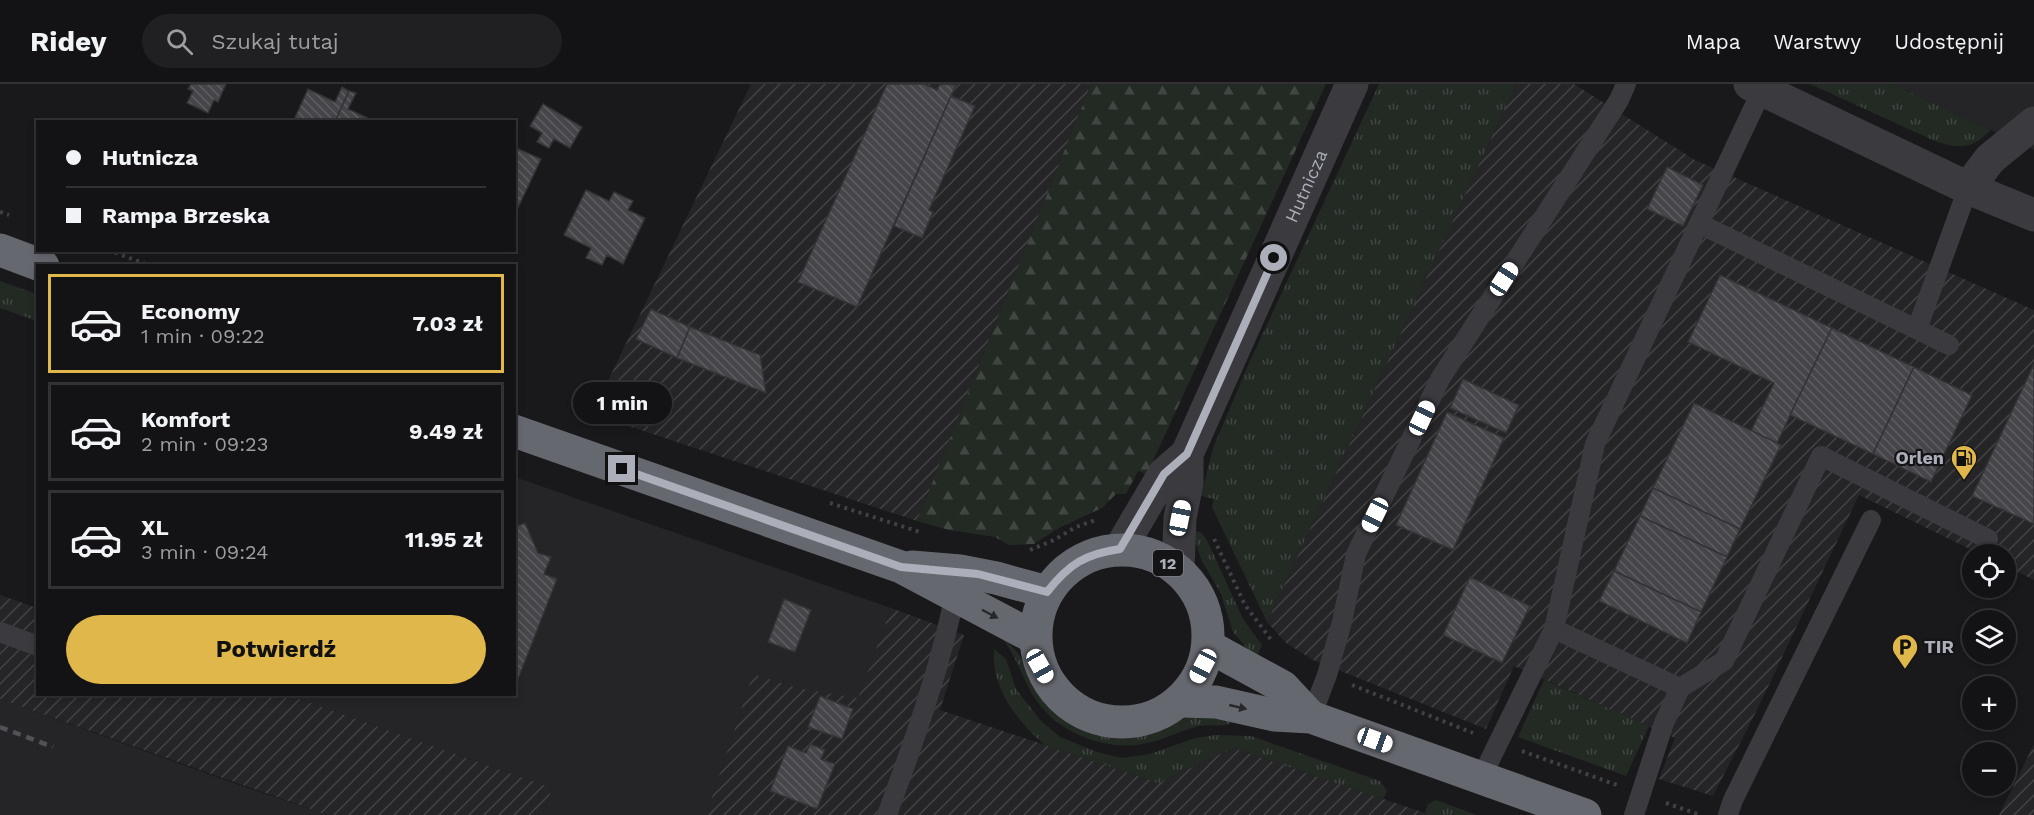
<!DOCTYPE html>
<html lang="pl">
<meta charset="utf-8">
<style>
:root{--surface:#131214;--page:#202022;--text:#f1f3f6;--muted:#9d9ea0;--line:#323234;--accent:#e0b74b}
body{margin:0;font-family:"Work Sans",sans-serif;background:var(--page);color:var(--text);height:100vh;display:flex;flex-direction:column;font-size:22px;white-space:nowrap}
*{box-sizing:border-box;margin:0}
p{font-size:20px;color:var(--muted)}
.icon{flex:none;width:33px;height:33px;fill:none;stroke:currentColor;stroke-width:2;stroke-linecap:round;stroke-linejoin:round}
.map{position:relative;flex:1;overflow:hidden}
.drawer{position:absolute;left:36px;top:180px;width:480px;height:432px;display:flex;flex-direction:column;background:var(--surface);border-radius:0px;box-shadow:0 3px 9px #0003,0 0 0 2px var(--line)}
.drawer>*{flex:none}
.top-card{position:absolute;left:36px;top:36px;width:480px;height:132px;border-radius:0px;box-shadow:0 3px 9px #0003,0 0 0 2px var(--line);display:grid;align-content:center;height:132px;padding:0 30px;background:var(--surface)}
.tools{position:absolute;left:1962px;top:460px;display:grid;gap:12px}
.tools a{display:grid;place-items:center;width:54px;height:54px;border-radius:50%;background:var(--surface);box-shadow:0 3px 9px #0003,0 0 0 2px var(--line);font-size:30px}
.end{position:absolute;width:27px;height:27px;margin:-14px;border:8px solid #acafb9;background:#111;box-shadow:0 0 0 3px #111}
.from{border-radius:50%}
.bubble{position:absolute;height:42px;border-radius:21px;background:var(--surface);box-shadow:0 3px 9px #0003,0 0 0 2px var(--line);font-size:20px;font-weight:700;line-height:42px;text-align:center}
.car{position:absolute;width:18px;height:36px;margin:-18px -9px;border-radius:8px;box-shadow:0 0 4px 2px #0007;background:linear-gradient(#fff 24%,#345 0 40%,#fff 0 76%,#345 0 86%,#fff 0)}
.top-card b{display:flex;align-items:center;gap:21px;height:57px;font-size:22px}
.top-card b+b{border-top:2px solid var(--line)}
.top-card i{width:15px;height:15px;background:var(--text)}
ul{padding:10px 0 0;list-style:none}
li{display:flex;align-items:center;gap:18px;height:99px;margin:0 12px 9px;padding:0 18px;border:3px solid var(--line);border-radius:0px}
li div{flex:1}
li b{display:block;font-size:22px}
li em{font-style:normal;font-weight:700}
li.active{border-color:var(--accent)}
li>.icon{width:54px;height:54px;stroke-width:1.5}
.button{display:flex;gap:12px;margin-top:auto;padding:12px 30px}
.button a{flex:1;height:69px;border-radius:36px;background:var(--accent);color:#111;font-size:24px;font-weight:700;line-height:69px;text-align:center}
header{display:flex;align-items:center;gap:36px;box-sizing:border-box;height:84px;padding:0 30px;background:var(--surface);border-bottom:2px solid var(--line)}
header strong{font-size:28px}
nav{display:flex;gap:33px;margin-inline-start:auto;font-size:21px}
.search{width:420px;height:54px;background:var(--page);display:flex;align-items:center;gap:15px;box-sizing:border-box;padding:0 21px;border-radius:33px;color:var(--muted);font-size:22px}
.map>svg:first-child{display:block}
</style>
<header>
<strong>Ridey</strong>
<div class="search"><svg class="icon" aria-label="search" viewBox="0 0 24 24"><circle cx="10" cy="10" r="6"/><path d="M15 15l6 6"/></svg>Szukaj tutaj</div>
<nav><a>Mapa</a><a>Warstwy</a><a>Udostępnij</a></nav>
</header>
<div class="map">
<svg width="2034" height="731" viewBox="0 0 2034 731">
<defs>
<pattern id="industrial-furrows" width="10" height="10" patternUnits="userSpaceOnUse" patternTransform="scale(1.5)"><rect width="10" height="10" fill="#252527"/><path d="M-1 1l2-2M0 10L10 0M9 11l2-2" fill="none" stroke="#424244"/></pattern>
<pattern id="grass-tufts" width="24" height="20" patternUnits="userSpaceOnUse" patternTransform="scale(1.5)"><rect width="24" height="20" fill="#232a24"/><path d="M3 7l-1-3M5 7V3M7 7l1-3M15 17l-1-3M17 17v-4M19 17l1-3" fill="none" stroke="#404642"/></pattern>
<pattern id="forest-firs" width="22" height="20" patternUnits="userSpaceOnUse" patternTransform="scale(1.5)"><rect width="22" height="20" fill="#232a24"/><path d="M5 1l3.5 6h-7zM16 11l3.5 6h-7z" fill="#404642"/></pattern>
<pattern id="building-back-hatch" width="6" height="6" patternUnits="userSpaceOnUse" patternTransform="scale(1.5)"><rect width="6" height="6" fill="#46464a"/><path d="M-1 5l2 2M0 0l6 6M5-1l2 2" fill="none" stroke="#5e5e62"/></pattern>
</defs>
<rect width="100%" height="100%" fill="#19181a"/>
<!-- built -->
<g fill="#252527">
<polygon points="1892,0 2034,0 2034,66 1991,46"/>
<polygon points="515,393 891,524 858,615 797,604 753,591 706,731 543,731 552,704 288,611 514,610"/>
<polygon points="0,615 225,696 327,731 0,731"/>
</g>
<!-- industrial -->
<g fill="url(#industrial-furrows)">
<polygon points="751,0 1091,0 917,437 592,330"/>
<polygon points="1516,0 1574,0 1695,76 2034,226 2034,496 2006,482 2006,471 1982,471 1859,411 1758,624 1713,712 1659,695 1675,654 1514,582 1486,645 1313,576 1286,559 1267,538"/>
<polygon points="0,511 37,524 38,610 288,611 552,704 543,731 327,731 0,615"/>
<polygon points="891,524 964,551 940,626 1159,699 1233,664 1431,731 706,731 753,590 797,604 858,614"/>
<polygon points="2034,660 2034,731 1999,731"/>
</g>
<!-- grass -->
<g fill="url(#grass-tufts)">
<polygon points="1379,0 1516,0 1267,538 1212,423 1214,415 1201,412 1213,364 1249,279"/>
<path d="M1810,0H1892L1991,46C1972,65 1962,65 1937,58Z"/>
<polygon points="0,197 37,210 37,237 0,224"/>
<polygon points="1196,447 1202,449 1208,458 1243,535 1262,561 1256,575 1233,548 1221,510 1201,475 1196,459"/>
<path d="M1001,553C1030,574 1031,601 1055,625C1083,651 1127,658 1162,645C1174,641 1182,633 1195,632C1207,631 1220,634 1232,635L1230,640C1220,643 1209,640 1199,642C1179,647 1162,657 1142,660C1106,667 1061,649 1039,620C1023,599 1018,573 1001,553Z"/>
<path d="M994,565L1006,575L1016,605L1040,636L1060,653L1097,668L1122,674L1150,670L1195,654L1216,651L1251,652L1380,697L1387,707L1383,715L1233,664L1159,699L1045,661C1018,639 990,602 994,565Z"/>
<polygon points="1544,596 1649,642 1626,692 1518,653"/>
<polygon points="1436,716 1477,731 1431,731 1425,729 1428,720"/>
</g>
<!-- forest -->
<polygon fill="url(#forest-firs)" points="1091,0 1326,0 1147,390 1138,387 1126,410 1116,410 1102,424 1059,444 1034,460 1009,461 995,453 949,446 917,437"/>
<!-- building -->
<g fill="url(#building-back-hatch)" stroke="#333336" stroke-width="1.5">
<polygon points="191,0 226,0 218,18 214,16 208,29 187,19 193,7 188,5"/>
<polygon points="887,0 924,0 937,6 940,0 956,1 857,223 798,198"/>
<polygon points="342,3 349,7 335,38 293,38 308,5 335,18"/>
<polygon points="349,7 356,9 348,25 376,38 335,38"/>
<polygon points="951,12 975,22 929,126 933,128 922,154 894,142"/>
<polygon points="543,20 582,43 570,64 554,55 549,64 537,58 542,49 530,42"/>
<polygon points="514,63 541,75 514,132"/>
<polygon points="1667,83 1703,101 1683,142 1647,125"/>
<polygon points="586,106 609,117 614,108 633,117 628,126 645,134 623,180 607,171 602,181 586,174 591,164 564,151"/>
<polygon points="1720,191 1832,244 1777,359 1751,347 1774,299 1688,258"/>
<polygon points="651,225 690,243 677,274 636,255"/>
<polygon points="690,243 760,271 766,309 677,274"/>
<polygon points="1832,244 1914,283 1873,370 1790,331"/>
<polygon points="2034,280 2034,440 1972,412"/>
<polygon points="1914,283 1972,311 1931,398 1873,370"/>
<polygon points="1463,295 1519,321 1506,349 1450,324"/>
<polygon points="1694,319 1781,361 1740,445 1653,404"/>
<polygon points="1447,328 1504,354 1453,466 1396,441"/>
<polygon points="1653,404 1740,445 1727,473 1640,432"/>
<polygon points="1640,432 1727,473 1701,528 1614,487"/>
<polygon points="525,439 538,469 551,473 544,490 557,495 515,603 514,443"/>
<polygon points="1614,487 1701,528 1687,559 1599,517"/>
<polygon points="1470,493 1530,522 1502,579 1443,551"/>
<polygon points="784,515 811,526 795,568 768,558"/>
<polygon points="820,612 853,625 842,655 808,643"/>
<polygon points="810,660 825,666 821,675 835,680 817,725 770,707 788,662 806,669"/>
</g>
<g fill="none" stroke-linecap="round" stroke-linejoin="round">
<!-- path -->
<g stroke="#404146" stroke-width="4" stroke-dasharray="3 4.5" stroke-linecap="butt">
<polyline points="0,128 9,131"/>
<polyline points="108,166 151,182"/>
<polyline points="830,419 920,448"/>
<polyline points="1214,455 1245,521 1272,557"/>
<polyline points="1030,466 1054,456 1076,443 1096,436"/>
<polyline points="1352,601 1473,649"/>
<polyline points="1522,667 1617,701"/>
<polyline points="1666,719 1700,731"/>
</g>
<!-- lane -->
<g stroke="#3a3a3f" stroke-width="20">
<polyline points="1700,140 1949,261"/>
<polyline points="1917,245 1968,104"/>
<polyline points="1554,545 1680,604 1664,639 1634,731"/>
<polyline points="0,548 38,562"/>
<polyline points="1680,604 1724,577 1821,372 1988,455"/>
<polyline points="1311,633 1327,591 1342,538 1356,470 1440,295 1619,16 1626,0"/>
<polyline points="1481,694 1554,545 1595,360 1762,6"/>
<path d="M887,731C914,657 941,583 956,505"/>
<polyline points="1728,731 1733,716 1871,436"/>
</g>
<!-- street -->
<g stroke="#3a3a3f" stroke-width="33">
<polyline points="1750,0 1968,104 1990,75 2034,39"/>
<polyline points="1968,104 2034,131"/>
<polyline points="1120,465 1164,390 1187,370"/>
<path id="s1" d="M1178,486L1180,434L1187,399V370L1352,0"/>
</g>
<!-- highway -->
<g stroke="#66686f" stroke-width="33">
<polyline points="0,166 43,182"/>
<polyline points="514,347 901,483 1035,554"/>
<circle cx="1122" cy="552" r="86"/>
<polyline points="912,483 960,487 996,494 1047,508"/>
<polyline points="1208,562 1283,603 1311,633"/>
<polyline points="1180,617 1216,618 1274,631 1311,633 1585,731"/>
</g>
<!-- rail -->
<polyline stroke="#515258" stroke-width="4.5" stroke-dasharray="8 6" stroke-linecap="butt" points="0,643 53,663"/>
</g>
<!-- one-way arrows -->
<defs><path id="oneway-solid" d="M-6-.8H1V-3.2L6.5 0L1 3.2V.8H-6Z" transform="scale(1.5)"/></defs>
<g fill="#28282c">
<use href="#oneway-solid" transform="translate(990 530) rotate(28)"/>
<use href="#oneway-solid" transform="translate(1238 623) rotate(13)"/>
</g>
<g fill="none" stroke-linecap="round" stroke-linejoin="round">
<!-- route -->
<path stroke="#acafb9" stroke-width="8" d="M622,385L901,483L978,490L1047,508C1069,480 1085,470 1120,465L1164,390L1187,370L1274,174"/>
</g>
<!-- icons -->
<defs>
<g id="fuel-pin" transform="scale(1.35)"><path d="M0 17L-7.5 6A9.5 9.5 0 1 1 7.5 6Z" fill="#e0b74b" stroke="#141315"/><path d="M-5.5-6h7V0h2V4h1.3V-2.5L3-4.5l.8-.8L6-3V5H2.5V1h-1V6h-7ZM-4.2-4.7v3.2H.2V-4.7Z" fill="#111"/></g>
<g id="parking-pin" transform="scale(1.35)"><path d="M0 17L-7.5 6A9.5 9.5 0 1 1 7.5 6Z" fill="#e0b74b" stroke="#141315"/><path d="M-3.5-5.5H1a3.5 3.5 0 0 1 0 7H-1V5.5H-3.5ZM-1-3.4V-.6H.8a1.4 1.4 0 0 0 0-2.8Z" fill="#111"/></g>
</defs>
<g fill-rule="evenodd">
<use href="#fuel-pin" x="1964" y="374"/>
<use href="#parking-pin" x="1905" y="563"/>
</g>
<g text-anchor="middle" stroke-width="4.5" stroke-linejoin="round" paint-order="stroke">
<!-- shield labels -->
<rect fill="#141315" stroke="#7e8088" stroke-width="1.5" x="1153" y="466" width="30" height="26" rx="4.5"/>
<g font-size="16" font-weight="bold" fill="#acafb9">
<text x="1168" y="485">12</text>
</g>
<!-- street labels -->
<g font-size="18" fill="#acafb9" stroke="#141315">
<text dy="6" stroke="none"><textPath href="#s1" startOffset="410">Hutnicza</textPath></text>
</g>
<!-- poi labels -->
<g font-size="18" font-weight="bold" fill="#acafb9" stroke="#141315" text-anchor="end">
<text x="1944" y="380">Orlen</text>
<text x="1924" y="569" text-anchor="start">TIR</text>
</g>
</g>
</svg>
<div class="tools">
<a><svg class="icon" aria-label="locate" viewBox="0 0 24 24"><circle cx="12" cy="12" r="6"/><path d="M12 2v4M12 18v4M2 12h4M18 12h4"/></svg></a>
<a><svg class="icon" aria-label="layers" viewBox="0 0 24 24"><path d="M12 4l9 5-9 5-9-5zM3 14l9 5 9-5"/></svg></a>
<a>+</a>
<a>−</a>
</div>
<i class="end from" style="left:1274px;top:174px"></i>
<i class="end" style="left:622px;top:385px"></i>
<div class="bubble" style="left:573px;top:298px;width:99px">1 min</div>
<i class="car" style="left:1504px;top:195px;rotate:33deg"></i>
<i class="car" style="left:1422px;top:334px;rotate:25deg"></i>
<i class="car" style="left:1375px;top:431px;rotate:206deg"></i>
<i class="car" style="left:1180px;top:434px;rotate:11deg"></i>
<i class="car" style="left:1040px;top:582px;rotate:151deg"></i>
<i class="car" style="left:1203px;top:582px;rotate:208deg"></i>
<i class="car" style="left:1375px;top:656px;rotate:110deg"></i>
<div class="top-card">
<b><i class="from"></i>Hutnicza</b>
<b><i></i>Rampa Brzeska</b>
</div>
<section class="drawer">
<ul>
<li class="active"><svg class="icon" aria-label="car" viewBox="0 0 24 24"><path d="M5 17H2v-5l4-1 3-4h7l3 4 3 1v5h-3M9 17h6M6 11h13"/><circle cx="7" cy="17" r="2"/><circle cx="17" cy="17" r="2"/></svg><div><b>Economy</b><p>1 min · 09:22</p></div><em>7.03 zł</em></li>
<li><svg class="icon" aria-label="car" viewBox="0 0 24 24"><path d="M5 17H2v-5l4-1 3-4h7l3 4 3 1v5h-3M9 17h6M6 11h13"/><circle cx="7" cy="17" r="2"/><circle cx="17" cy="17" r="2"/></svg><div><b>Komfort</b><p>2 min · 09:23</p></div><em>9.49 zł</em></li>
<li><svg class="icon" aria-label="car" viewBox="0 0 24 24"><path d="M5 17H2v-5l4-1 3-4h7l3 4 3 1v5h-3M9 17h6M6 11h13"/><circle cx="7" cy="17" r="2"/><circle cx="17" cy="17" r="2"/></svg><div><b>XL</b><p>3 min · 09:24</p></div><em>11.95 zł</em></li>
</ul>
<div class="button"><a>Potwierdź</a></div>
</section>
</div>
